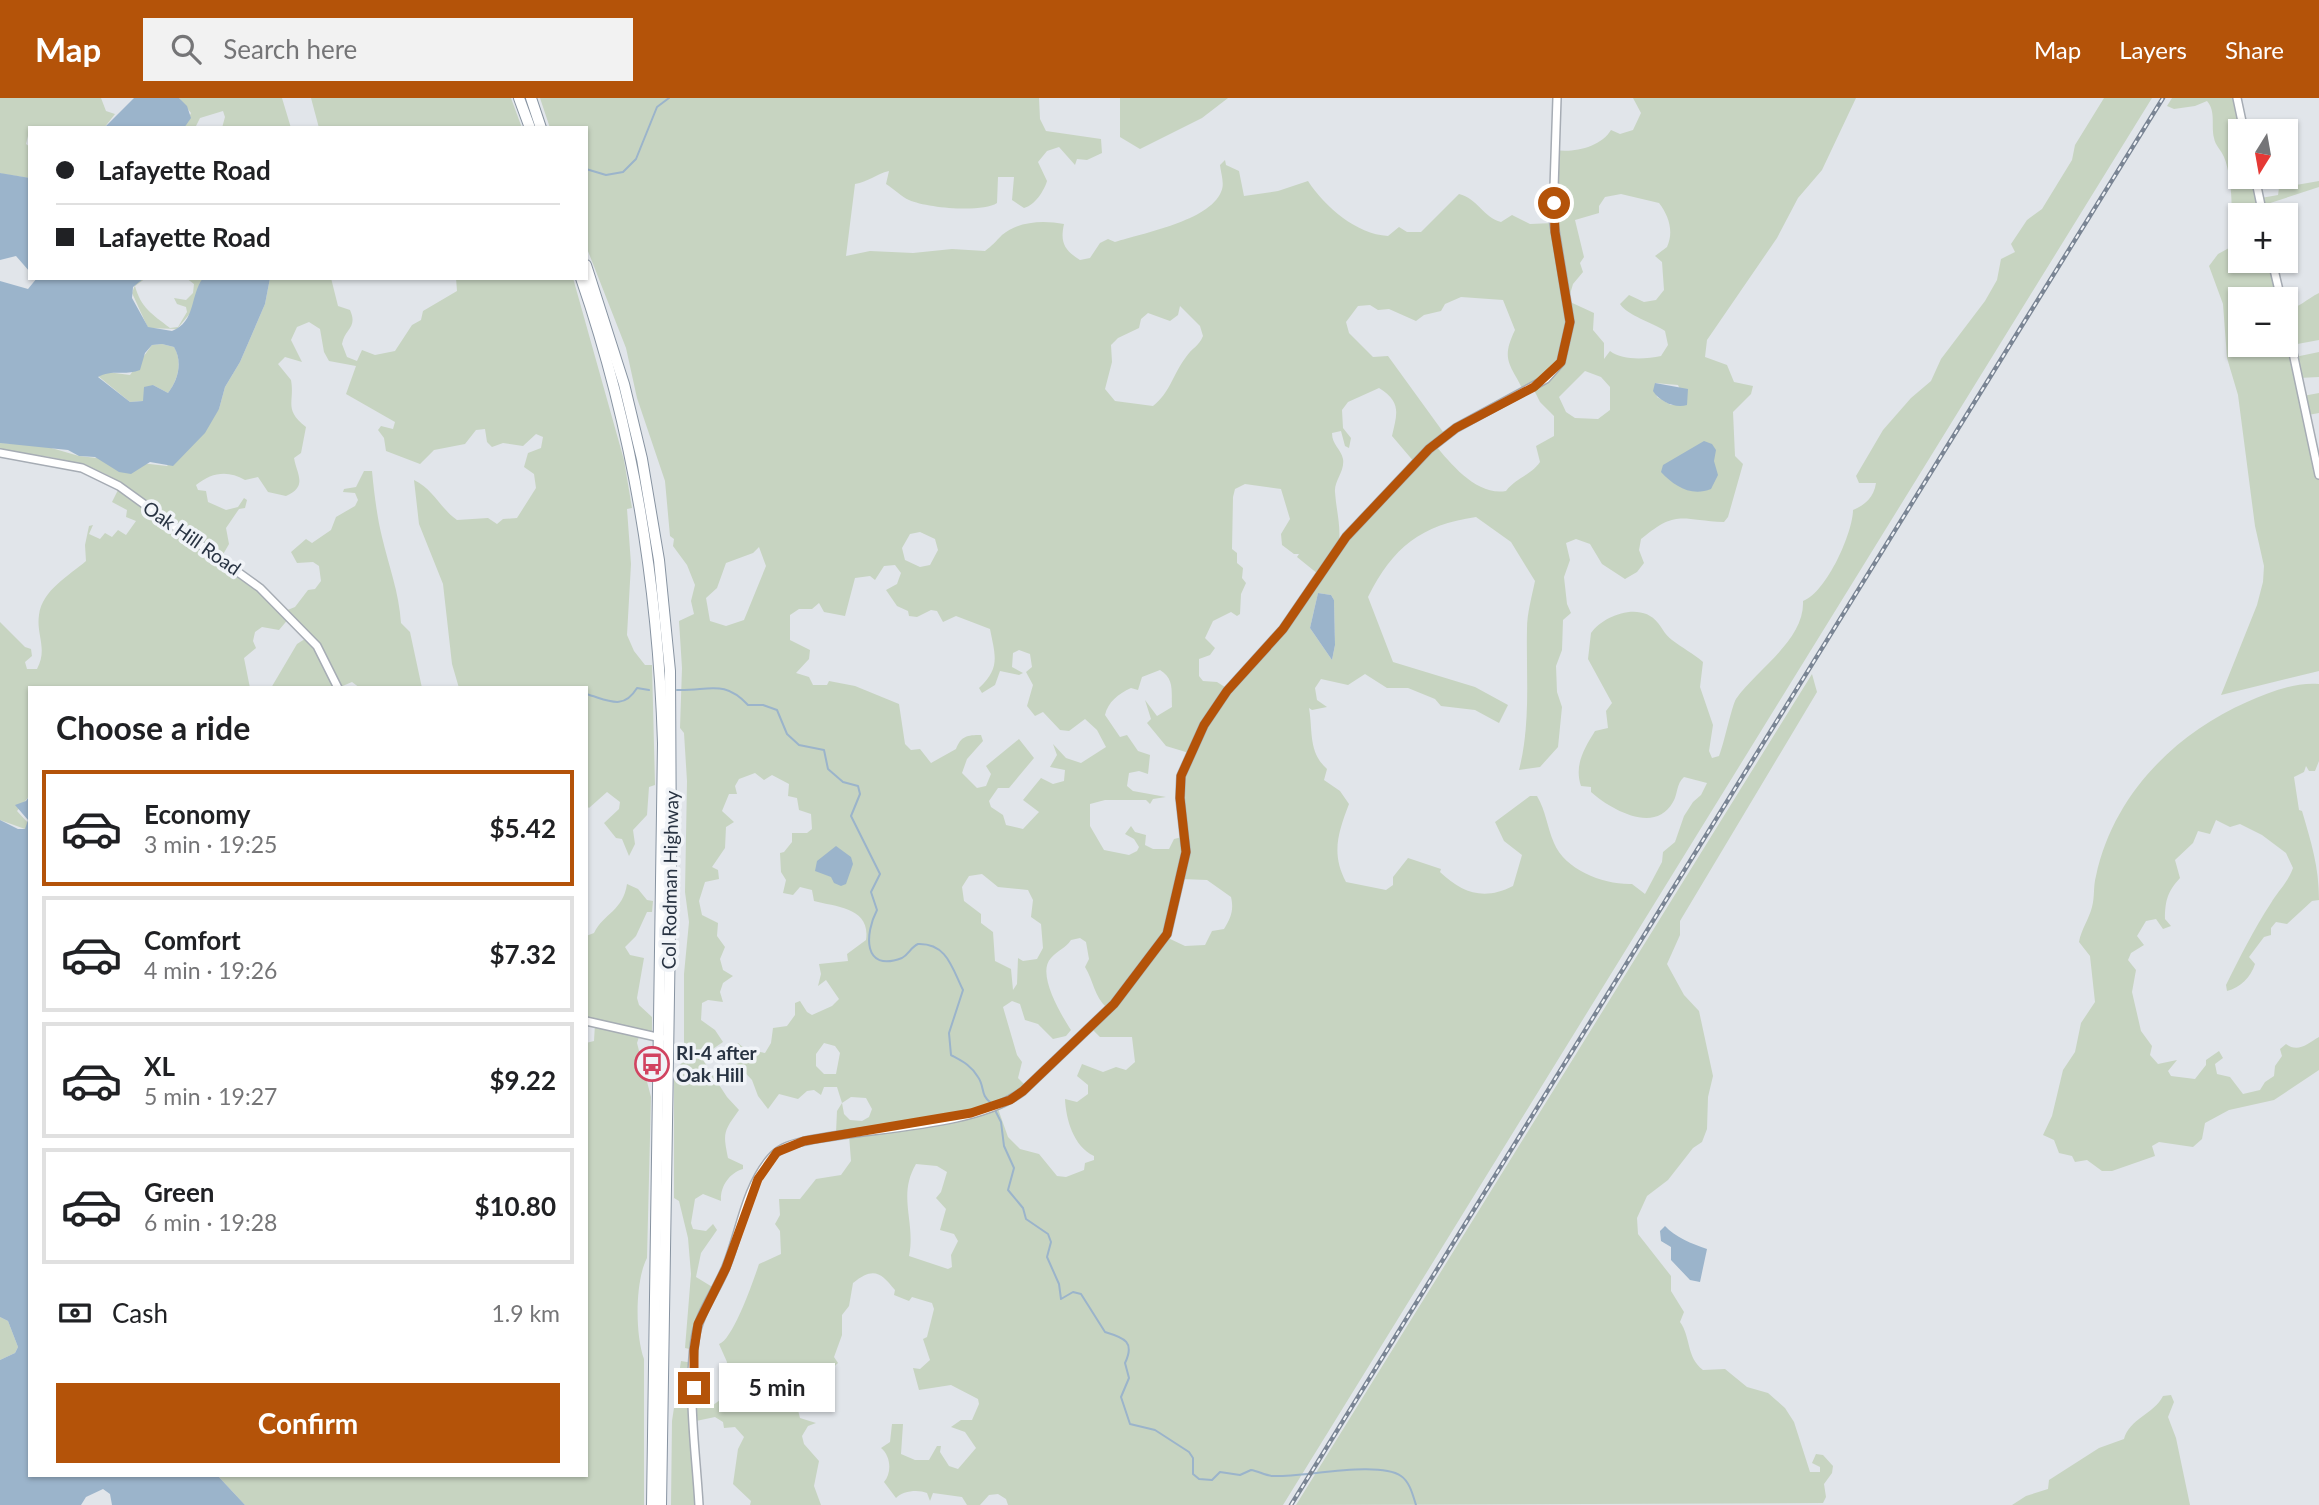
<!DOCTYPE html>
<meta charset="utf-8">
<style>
:root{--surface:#fff;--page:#f2f2f2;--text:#202124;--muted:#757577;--line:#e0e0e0;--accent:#b45309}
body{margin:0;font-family:Lato,sans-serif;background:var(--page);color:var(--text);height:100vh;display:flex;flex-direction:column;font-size:26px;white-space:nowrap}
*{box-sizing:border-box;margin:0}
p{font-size:23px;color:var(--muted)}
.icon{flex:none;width:38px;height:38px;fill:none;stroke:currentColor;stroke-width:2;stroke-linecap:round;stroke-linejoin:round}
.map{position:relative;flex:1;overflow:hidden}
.side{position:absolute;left:28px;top:588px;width:560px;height:791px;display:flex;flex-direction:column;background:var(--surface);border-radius:0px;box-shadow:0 2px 5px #0004}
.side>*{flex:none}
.banner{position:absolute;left:28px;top:28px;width:560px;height:154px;border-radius:0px;box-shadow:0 2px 5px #0004;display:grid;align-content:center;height:154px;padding:0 28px;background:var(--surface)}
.needle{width:46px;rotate:191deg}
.tools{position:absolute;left:2228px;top:21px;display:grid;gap:14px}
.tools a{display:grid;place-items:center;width:70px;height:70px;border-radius:0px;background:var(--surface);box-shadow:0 2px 5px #0004;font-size:35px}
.end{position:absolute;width:32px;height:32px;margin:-16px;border:9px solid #b45309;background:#fff;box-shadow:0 0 0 4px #fff}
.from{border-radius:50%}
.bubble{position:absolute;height:49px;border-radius:0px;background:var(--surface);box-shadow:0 2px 5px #0004;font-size:23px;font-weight:700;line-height:49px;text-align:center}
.banner b{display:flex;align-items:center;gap:24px;height:66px;font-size:26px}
.banner b+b{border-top:2px solid var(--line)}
.banner i{width:18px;height:18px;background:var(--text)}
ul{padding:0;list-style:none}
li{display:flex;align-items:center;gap:21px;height:116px;margin:0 14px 10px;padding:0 14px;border:4px solid var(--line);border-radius:0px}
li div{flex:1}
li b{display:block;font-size:26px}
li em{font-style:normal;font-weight:700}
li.selected{border-color:var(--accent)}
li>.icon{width:63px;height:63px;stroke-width:1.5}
h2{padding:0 28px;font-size:32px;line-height:84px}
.pay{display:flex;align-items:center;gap:18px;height:77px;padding:0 28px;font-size:26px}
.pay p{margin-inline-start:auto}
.primary-button{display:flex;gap:14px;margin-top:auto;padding:14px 28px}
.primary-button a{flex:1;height:80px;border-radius:0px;background:var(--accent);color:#fff;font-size:28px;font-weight:700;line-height:80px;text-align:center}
header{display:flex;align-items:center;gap:42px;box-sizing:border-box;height:98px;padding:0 35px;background:var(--accent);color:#fff}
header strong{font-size:33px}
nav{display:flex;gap:38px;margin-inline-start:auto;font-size:24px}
.search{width:490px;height:63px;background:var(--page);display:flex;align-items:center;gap:18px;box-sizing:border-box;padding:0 24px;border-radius:0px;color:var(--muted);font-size:26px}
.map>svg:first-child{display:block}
</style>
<header>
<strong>Map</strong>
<div class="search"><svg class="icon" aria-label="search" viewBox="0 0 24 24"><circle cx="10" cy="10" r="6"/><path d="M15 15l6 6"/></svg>Search here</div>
<nav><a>Map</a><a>Layers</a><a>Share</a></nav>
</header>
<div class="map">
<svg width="2319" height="1407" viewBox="0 0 2319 1407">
<rect width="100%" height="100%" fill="#e1e5ea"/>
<!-- green -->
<g fill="#c7d4c1" fill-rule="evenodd">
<polygon points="0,0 101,0 106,13 115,16 104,30 30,30 26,46 30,49 30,80 3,76 0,75"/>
<polygon points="179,0 282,0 291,30 222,30 225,19 223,13 200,20 195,30 184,30 191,15"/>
<polygon points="311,0 511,0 522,30 319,30"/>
<path d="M540,0H1039L1040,21L1046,33L1101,41L1102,55L1087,62L1077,61L1075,67L1059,49L1047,53L1038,64L1047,83C1044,93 1035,107 1024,110L1012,102L1014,79H998L997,105C982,115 927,110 909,102C902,99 894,91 886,86L889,73C876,76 868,84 855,86L846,158L870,153L913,155L952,151L985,153C992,148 996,143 1002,137C1019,123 1043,122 1064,126C1060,144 1064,152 1080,162L1090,160L1100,145L1108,141L1115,144C1143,135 1209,123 1221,94C1225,86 1221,76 1220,67L1225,62L1226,67L1239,73L1244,98L1278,93L1308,83C1325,109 1356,136 1388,138L1399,129L1407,134H1421L1459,96C1477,100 1484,120 1501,124L1512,117L1530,126L1553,125L1555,52C1574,55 1601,49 1611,32L1620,36L1633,32L1641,15L1633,0H1856L1822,72L1798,100L1777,140L1707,242L1705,259L1727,267L1734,284L1753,288L1751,296L1733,314L1735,358L1743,366L1728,419L1724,424C1680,422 1677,411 1641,441L1639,452L1644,465L1637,474L1625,481L1602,466L1590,446L1576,441L1566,445L1570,462L1564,479L1567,506L1571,515L1563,522L1562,552L1556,568L1557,594L1562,609L1558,649L1540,669L1519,672C1531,625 1526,579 1527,531C1527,515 1532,498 1535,483L1511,444L1476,419C1421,427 1393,449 1368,499L1393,564L1475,589L1508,607L1499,625L1475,612L1441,608L1435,601L1408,590H1387L1365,576L1348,587L1321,581L1315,590L1317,602L1327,609L1312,612L1309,610C1313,633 1308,654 1327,671L1324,682L1340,693L1349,706C1338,735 1331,756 1346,784L1386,792L1393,787V779L1408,760L1441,771L1440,774C1462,795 1484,803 1513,788L1522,757L1504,743L1495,724L1530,698H1537C1546,713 1547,729 1554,745C1565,772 1604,787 1632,786L1645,796L1662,764L1663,754L1675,744L1684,718L1693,704L1701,697L1707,685L1684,679C1676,686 1678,696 1673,704C1655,737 1610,711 1591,694V689L1581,688C1574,667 1584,651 1595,633L1608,630L1606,613L1612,605L1588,561L1591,535C1604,517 1641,503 1658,525C1663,531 1665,537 1672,542C1682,550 1693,555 1703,564L1700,589L1713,627L1709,653L1712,660L1719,658C1724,646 1732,607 1736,601C1757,571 1805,542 1803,503C1827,494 1853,434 1853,412C1865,407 1874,399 1876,385H1859L1856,378L1883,332L1911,300L1931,283L1941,261L1985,203L1997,182L2001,161L2015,154L2011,146L2027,122L2042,111L2072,62L2075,47L2104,0H2152L1283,1407H1008L1006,1401L998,1396L989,1397L980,1407H967L962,1399L933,1395L930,1403L927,1395C918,1391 902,1393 896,1400L884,1384C892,1375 891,1358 881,1350L890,1344L892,1326H903L901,1356L915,1362H929L937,1348H941L940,1354L949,1368L958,1371L976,1350L965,1334L951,1329L961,1322H972L979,1306L978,1301L951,1287L919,1292L913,1270L920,1271L930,1262L923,1241L927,1239L934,1211L932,1205L912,1199L909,1203L894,1197L895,1192C881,1175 874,1168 853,1185L849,1208L842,1217V1237L834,1259L838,1265L824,1278L822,1287L809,1286L797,1308L800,1320L816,1325L808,1328L802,1338L804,1346L819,1363L814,1388L821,1407H750L751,1403L733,1386L738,1351L744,1339L735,1329L724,1330L723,1324L715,1319L696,1323L699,1407H671L672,1323L681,1263L693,1265L695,1309L709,1310L720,1302L727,1304L740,1295L749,1294L754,1283L752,1278L725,1273L727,1264L719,1246C733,1242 754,1181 759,1166L781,1156L780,1133L775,1126L780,1117L779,1101H800L816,1081L841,1077L851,1063L849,1037L836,1035L837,1013L842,1005L837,989H824L821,997L814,992L807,993L798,1001L779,996L768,1011L758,998L752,982L733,962V954L738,945L745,951L765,955L771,945L773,930L787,928L795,917V905L800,903L807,914L812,917L832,908L839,901L826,882L818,888L821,876L819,866L848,863L847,856L866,842C871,810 837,809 814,803L812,792L800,789L793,797L783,795L786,782L781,774L780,755L784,754L792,744V735H807L812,731L811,716L799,712L797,700L788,698L789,686L772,677L764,682L755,675L739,681L735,688L737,696H729L722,713L734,724L726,729L725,750L712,769L718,772L719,781L705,784L699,803L702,817L718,825L717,838L725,849L720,861L723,872L733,878L723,885L720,894L723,904L708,902L702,905L701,922L715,932L723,944L701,959L727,999L739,1012C723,1034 723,1035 728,1060L743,1067V1071C729,1075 720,1089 721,1103L703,1096L695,1101L691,1125L693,1131L706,1133L713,1126L717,1132L701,1155L696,1179L714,1190L700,1222L694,1252L685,1250L691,1176L688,1140L679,1103L674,1100V975L679,972L684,954V876L689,824L685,794L687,683L684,635L680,630L682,570L679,523L694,516L691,503L695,487L687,467L673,448L674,441L670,438L665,383L637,300L626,250L586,148V30H550ZM1621,96L1659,105C1669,118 1674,134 1667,149L1655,158L1662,164L1664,192L1656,202L1644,204L1629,197L1620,206C1628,218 1652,224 1665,233L1668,247L1661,258C1646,261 1623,263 1610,253L1604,261V245L1593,232L1594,215L1568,203L1573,186L1583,174L1580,165L1584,159L1575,122L1599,115V108L1605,99ZM1461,199L1503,202L1515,232C1500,263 1511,266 1524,294L1533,290L1540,304L1554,318V338L1536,348L1540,364C1530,378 1517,379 1506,393C1477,398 1452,367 1435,347L1446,338L1388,258L1373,259L1349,235L1346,224L1358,208L1370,207L1378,212L1389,211L1416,223L1424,217L1441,213L1445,206ZM1180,208L1200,228L1203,238C1199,248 1192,250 1186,259C1173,276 1170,295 1153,308L1115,303L1105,291L1112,264L1111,247L1118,240L1139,230L1141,221L1148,215L1170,223L1178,217ZM1585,273L1601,279L1610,289V312L1598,321L1575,320L1566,314L1559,299ZM1655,285L1678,287L1687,307H1671L1657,299ZM1379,290C1402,304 1397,316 1392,338L1415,365L1339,445C1341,427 1336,411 1335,394C1334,383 1345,373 1343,361C1341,351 1332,347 1332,335L1341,333L1345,348L1349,350L1351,340L1343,330L1342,312L1348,304ZM1245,386L1281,391L1290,421L1281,436L1282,447L1294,456H1299L1297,459L1318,476L1266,553L1228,591L1217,584L1203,583L1199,578V561L1210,557L1215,550L1205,540L1213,523L1231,514L1237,518L1240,516L1241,496L1246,485L1242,480L1243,470L1237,465V455L1232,451L1233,399L1235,391ZM920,434L935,441L938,452L930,467L920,469L905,462L902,450L910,436ZM759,449L766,468L744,522L726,528L710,523L706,500L717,490L726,465L753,455ZM895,467L901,475L897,486L886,492L897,508L908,513L909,518L917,519L931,512L937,513L943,524L956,518L990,531C995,557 1001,570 979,590L982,595L995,587L1000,573L1019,577L1023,575L1012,569L1013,555L1019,552L1030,556L1032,569L1026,574L1033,587L1027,608L1035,618L1043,614L1060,632L1069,633L1085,621L1097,632L1106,649L1081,665L1066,660L1053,646L1057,657L1050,669L1065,672L1064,683L1053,686L1041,680L1023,702L1039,714L1023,731L1006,727L1003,717L991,709L989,703L998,690H1009L1034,660L1019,641L986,668L991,676L986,688L977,690L962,675L967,661L983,643L981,637C967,637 961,638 956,651L931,665L920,651L911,652L905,646L899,606L855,588L829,583L827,587H813L809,579L796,575L809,561L810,552L790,542V517L799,511H812L819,505L824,514L845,518L855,480L870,478L875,482L884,468ZM1318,495L1331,497L1334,502L1335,547L1332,562L1310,530ZM1160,572C1175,581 1171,594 1172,609L1157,618L1145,602L1151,621L1147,625L1166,648L1189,655L1180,701L1186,738L1174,741L1169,751H1153L1145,747L1146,737L1135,734L1131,728L1125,736L1134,741L1139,749L1137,753L1129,757L1104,752L1090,728V706L1105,702H1146L1150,706L1153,701L1166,699L1133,693L1127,688L1129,675L1139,673L1148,676L1150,657L1138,653L1127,637L1120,639L1105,617C1108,604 1118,596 1131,590L1138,592L1142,579ZM982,776L998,789L1028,792L1033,802L1031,819L1041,826L1043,850L1037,861L1023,863L1018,860L1017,886L1013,892L1011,871L995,863L993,834L981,825V816L964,803L962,789L969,778ZM1182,781L1207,782L1231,799C1234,812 1231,820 1224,831L1212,833L1205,847L1185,848L1166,839ZM1080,840L1086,844L1089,861L1085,869C1094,884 1094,898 1107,910L1090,929L1100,939H1132L1135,964L1126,972L1116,969L1103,974L1082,966L1077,978L1088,987V996L1077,1004L1065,1001C1066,1021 1073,1048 1094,1058V1062L1085,1065L1084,1072L1066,1079L1057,1078L1039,1056L1020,1051L1008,1039L997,1008L1027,989L1018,980L1022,964L1017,957L1003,909L1012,903L1020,906L1025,922L1038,926L1053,941L1066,938L1071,932C1061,917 1036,875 1051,860C1059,851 1065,851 1071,842ZM824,945L835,948L840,955L836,976H824L816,968V956ZM851,999L866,1000L872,1011L869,1019L862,1023L850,1022L844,1016L842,1005ZM916,1066L937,1068L947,1074L941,1094L936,1100L946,1111L940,1132L954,1136L958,1143L951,1157L952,1169L948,1171L909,1158C916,1124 897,1098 916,1066Z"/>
<polygon points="1120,0 1228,0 1202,20 1140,51 1120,39"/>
<path d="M2172,0H2237L2244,33H2240V79H2255L2261,100L2278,97L2279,90L2319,83V89L2261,108L2263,117H2240V124L2231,118C2233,104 2230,73 2224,59C2221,52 2215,47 2214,40C2211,27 2216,13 2207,3L2195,8L2174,11L2167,8Z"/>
<path d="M2240,144V163H2273L2281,201H2240V247H2286V213C2298,210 2307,201 2319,195V242L2292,247L2295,259L2319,254V279L2299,280L2303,298L2319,295V315L2308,317L2319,376V573L2221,597L2257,507L2263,484L2264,468L2255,428L2238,297L2227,260L2223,206L2209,168L2218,156Z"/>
<path d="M144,180H146L135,188C141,210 152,216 170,230L178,229L187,214L186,209L177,206L174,200L186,202L193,195L194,186L186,180H203L192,213L177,231L148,230L132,195L135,187Z"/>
<path d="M270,180H331L338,208L350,212C358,230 345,230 342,246L347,259L357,263L362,252L375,257L395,253L412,227L421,222L423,213L457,193L456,180H573L624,362L632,410L627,411L631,466L627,537L634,553L645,567H652L655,687L649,689L647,717L633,732L635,746L629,758L622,741L616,740L604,725L619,711L620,704L607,694L589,710L586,707V590H459L452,566L443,486L419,426L414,382C433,391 441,411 457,422L488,420L497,426L503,421L517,420L536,390L534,376L524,369L528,355L541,350L543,339L536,336L523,348L503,345L492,349L487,344L485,331L476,332L465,346L434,352L420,366L386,353L384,340L378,332L381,328L393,331L395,324L346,296L356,268L329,263L324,254L320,231L309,224L297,229L291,242L302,264L285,259L278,266L291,282C295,304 283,311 306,329L301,355L294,360C297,377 308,388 286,398L268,394L258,379L245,382C228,372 212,374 196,387L198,392L206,393L208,404L226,412L238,409L244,400L247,402L245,410L239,411L226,430L229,446L221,460L285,513L295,509L308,492L315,491L321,483L319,468L313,464L297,465L291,454L306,441L312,445L331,432L336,419L355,408L358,402L355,395L343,394L344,391L356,389L364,373H372C374,394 377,419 382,439C389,469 399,494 401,525L410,534L422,590H360L352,584L338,590H271L297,546L308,539L290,519L279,532L262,529L255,534L253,543L256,550L244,560L250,590H30V697L17,713L29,726L25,731L0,722V524L25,549L31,551L32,558L25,564L27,571H37C48,551 36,537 39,517C42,492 70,477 86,463L85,447L89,428L93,427L89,436L100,441L105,435L112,439L118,432L126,437L136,423L126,419L127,412L112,404L121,386C89,361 39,357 0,353V345L41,347L79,358L167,368L219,311L225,289L240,264L265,206Z"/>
<path d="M162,246L174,249C183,264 178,282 168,295L153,287L143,303L130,304L98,278L107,274L130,277L152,247Z"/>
<path d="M1812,576L1817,594L1680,823V837L1667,866L1684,897L1699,913L1713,978L1708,999L1707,1031L1702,1044L1693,1050L1668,1082L1647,1098L1637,1120L1638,1136L1671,1178V1193L1684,1214L1680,1224C1691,1239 1686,1259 1703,1272L1725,1271L1747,1289L1768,1295L1785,1310L1794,1324L1810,1374H1820V1369L1812,1365L1816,1356L1823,1357L1833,1368L1832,1375L1824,1386L1826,1399L1823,1405L1296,1407Z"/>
<path d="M2319,586V663L2315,673H2309L2306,668L2304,674L2294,679L2299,712L2302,713C2311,744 2319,768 2319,802L2312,803L2287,826L2276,824L2271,830V837L2264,839L2249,859L2255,866C2251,879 2240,890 2227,893L2226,887C2240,859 2254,831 2271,805C2278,793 2287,786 2293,770L2286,755L2262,737L2240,726L2230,729L2216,722L2210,736L2198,733L2193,745L2175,762L2180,780C2168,793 2165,802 2165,821L2171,828L2163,831L2156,821L2146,823L2137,838L2144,847L2131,855L2128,862L2136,872L2132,894L2141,933L2152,948L2150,957L2158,966L2177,962L2168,973L2171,978L2195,981L2206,967V962L2219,953L2223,960L2215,966L2217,976L2230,979L2243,996L2260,992L2265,984L2274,978L2275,968L2282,958L2280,951L2286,946C2298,955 2307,946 2319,939V972L2274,1002L2229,1012L2205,1025L2202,1041L2193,1049L2159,1044L2152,1048L2155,1058L2112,1073H2102L2087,1062L2075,1064L2072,1058L2059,1055L2054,1042L2043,1037L2052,1018L2063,972L2075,954L2081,925L2095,904L2090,858L2079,844C2081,832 2089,821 2092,809C2095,798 2093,789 2096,778C2113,698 2174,636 2247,604C2269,594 2295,584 2319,586Z"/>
<path d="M627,786L638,791L647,802L653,803L652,814H647L636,838L625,849L630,857L644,860L637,900L639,907L652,919V937L640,936L637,945L651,999L647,1160C635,1183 635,1236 644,1261V1407H245L217,1377H586V945L594,943L595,926L586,924V838L594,835C604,815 623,813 627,786Z"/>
<polygon points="0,1219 8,1223 18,1249 15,1255 0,1262"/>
<path d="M2171,1297L2174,1304L2168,1319L2176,1340L2190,1407H2012L2026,1398L2048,1391L2049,1382L2099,1350L2124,1341C2129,1321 2154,1316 2163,1298Z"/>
</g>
<!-- water -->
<g fill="#9bb4cb" fill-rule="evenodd">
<polygon points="134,0 179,0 187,8 191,20 184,30 104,30"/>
<polygon points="0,75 30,80 30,174 16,158 0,162"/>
<path d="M37,180H144L133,189L132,200L148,229L172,233C196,224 190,197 203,180H270L265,206L240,264L225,289L219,311L205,335L173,368L150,364L131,376L119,374L95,359L79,358L68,352L0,345V183L28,191ZM162,246L174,249C183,264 178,282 168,295L153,287L144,289L143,303L130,304L98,279C111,271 126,278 140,272L145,255L152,247Z"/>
<path d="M1655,285L1688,291L1687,307C1675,311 1659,303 1653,293Z"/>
<path d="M1704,343L1712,346L1716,352L1714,363L1718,377L1711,391C1691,399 1674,388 1661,374L1663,367Z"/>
<polygon points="1318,495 1331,497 1334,502 1335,547 1332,562 1310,530"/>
<polygon points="30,697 30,1377 217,1377 245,1407 112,1407 110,1396 103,1391 86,1399 81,1407 0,1407 0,1262 15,1255 18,1249 8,1223 0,1219 0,722 18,731 25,731 28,722 15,707 26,703"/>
<polygon points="836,748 851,759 853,766 846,786 841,788 834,785 831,779 815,773 817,763"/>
<path d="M1665,1128C1675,1139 1692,1146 1707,1151L1700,1184L1690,1182L1671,1162V1149L1661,1143L1660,1133Z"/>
</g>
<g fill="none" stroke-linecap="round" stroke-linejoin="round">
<!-- stream -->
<g stroke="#9bb4cb" stroke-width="2">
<polyline points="557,30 558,30"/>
<polyline points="586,71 606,77 623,74 636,61 657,9 669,0"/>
<path d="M677,592C709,593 724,581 748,607H763L777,612L787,636L799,647L824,652L828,671L843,684L858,688L860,696L851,718L880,776L871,794L877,812C865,835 862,875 902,860C909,856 911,849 918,846C947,845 952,870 963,892L949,935L951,957C962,963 971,967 978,979C985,989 980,997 991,1005"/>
<path d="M586,596C608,602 623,613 637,590L649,592"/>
<path d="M994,1010L1001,1024L1004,1048L1014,1070L1008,1092L1023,1110L1026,1121L1048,1136L1051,1144L1047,1159L1059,1186L1061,1201L1073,1194L1081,1196L1105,1234C1125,1240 1135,1244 1125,1265L1129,1280L1121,1299L1130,1326L1155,1332L1189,1354L1193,1360V1376L1199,1381L1212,1382L1220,1374L1240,1377L1251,1372C1258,1373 1264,1377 1272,1378C1300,1380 1378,1362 1401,1378C1410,1384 1413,1398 1416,1407"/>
</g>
<!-- secondary casing -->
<g stroke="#a6acb4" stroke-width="10">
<g id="secondary">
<polyline points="2237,0 2244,33"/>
<polyline points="2255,79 2263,117"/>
<polyline points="2272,163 2281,201"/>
<polyline points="2286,222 2319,377"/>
<polyline points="0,355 82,370 119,388 260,490 317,548 338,590"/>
<polyline points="586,923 661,940"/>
<path d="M699,1407C696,1354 687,1296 695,1242C698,1216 716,1194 726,1169C740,1135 745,1091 770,1061C778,1051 788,1047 801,1044C863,1029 973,1031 1023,993L1114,906L1167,836L1186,754L1180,700L1181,678L1204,627L1227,593L1283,531L1346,439L1429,351L1456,330L1546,281L1561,264L1570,224L1553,120L1557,0"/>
</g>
</g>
<!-- highway casing -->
<g stroke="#8793a1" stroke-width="12">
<g id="highway">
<polyline points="519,0 530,30"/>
<polyline points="531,0 541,30"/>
<polyline points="586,167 624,286 642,361 659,462 670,573 671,770 661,1407"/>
<path d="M581,180C633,331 658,486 663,645L652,1407"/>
</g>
</g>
<!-- secondary -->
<use href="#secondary" stroke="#fff" stroke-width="7"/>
<!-- highway -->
<use href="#highway" stroke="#fff" stroke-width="10"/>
<!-- rail casing -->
<g stroke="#7a8594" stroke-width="4.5">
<polyline id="rail" points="1291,1407 2163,0"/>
</g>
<!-- rail -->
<use href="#rail" stroke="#f0f3f7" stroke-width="2" stroke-dasharray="5" stroke-linecap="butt"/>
</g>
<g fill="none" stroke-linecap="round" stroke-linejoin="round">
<!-- route -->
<polyline stroke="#b45309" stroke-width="9" points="694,1290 694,1252 698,1226 726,1170 758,1081 777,1054 804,1043 971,1015 1010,1002 1023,993 1114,906 1167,836 1186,754 1180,700 1181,678 1204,627 1227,593 1283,531 1346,439 1429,351 1456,330 1534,289 1561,264 1570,224 1555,134 1554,105"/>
</g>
<!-- icons -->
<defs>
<g id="bus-ring" transform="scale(1.75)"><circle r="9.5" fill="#f0f3f7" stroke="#d14360" stroke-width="1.5"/><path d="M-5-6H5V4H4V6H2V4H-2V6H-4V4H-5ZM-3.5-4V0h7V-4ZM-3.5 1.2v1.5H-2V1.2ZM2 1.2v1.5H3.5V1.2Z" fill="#d14360"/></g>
</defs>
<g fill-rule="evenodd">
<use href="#bus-ring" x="652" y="966"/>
</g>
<g text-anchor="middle" stroke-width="7" stroke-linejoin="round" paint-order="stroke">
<!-- street labels -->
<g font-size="19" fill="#283342" stroke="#f0f3f7">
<text transform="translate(192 440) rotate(35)" y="7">Oak Hill Road</text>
<text transform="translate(670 782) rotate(-89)" y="7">Col Rodman Highway</text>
</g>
<!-- poi labels -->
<g font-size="19" font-weight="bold" fill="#283342" stroke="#f0f3f7" text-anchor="start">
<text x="676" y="962">RI-4 after<tspan x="676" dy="22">Oak Hill</tspan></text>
</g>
</g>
</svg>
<div class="tools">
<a><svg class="needle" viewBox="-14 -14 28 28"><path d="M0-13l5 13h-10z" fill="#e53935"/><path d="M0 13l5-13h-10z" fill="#757577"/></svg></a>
<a>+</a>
<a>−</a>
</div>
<i class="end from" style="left:1554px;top:105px"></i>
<i class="end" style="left:694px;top:1290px"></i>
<div class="bubble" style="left:719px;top:1265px;width:116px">5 min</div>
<div class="banner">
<b><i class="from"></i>Lafayette Road</b>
<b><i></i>Lafayette Road</b>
</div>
<section class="side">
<h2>Choose a ride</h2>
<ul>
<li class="selected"><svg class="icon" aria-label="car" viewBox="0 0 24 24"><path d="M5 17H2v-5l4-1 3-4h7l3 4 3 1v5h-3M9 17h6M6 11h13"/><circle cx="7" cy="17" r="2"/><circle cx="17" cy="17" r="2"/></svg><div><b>Economy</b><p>3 min · 19:25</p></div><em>$5.42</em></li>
<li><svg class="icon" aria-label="car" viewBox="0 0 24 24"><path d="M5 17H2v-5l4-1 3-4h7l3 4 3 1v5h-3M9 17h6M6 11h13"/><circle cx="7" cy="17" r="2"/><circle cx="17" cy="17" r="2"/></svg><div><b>Comfort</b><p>4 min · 19:26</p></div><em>$7.32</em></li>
<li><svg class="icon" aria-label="car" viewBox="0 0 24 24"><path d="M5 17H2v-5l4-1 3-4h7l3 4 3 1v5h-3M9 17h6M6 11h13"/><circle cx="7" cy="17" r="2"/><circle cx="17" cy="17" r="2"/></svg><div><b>XL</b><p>5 min · 19:27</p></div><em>$9.22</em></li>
<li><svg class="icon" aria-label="car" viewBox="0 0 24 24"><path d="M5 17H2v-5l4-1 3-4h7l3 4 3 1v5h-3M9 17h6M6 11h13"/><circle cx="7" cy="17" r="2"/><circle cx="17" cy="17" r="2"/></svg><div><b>Green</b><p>6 min · 19:28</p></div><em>$10.80</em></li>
</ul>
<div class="pay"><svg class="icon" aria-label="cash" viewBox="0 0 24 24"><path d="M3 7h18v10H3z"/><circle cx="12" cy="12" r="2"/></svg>Cash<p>1.9 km</p></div>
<div class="primary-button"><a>Confirm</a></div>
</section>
</div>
